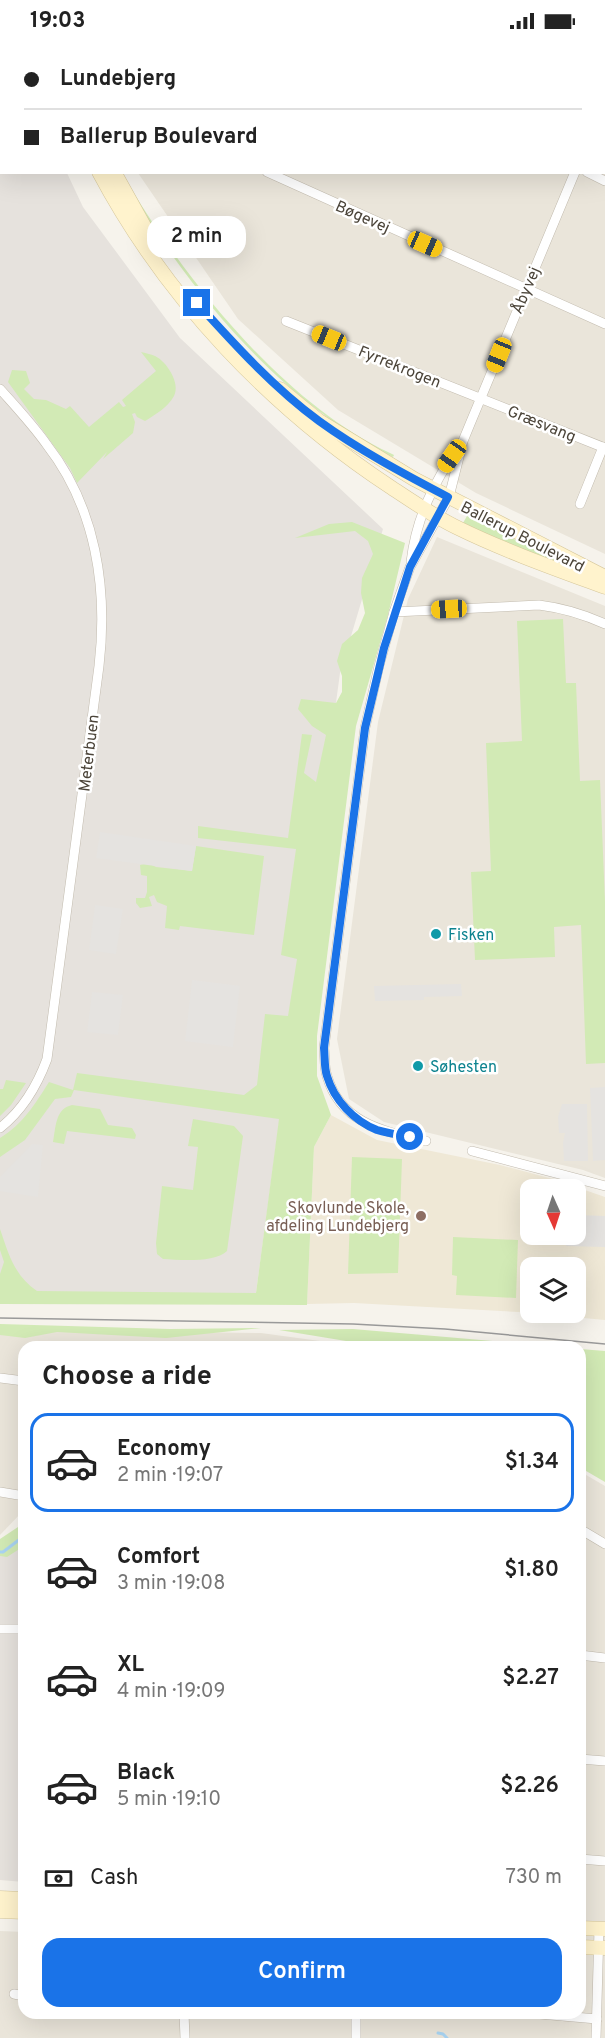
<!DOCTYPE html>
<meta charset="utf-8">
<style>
:root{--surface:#fff;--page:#f2f2f2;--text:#222;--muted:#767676;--line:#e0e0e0;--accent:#1a73e8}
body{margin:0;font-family:Overpass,sans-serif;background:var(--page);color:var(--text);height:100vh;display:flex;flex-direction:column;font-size:22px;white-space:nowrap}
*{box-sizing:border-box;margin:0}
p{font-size:20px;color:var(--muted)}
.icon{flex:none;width:33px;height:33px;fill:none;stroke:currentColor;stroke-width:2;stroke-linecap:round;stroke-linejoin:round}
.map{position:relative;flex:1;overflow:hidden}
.details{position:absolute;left:18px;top:1299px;width:568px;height:678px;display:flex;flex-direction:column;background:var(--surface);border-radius:18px;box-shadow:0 6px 24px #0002}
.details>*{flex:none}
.top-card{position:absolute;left:0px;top:0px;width:606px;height:132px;box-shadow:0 6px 24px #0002;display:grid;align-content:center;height:132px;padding:0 24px;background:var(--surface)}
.needle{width:39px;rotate:177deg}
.tools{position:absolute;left:520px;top:1137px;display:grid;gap:12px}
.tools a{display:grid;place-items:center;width:66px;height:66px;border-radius:12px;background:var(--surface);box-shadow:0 6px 24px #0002;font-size:30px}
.end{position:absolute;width:27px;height:27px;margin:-14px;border:8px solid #1a73e8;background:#fff;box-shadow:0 0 0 3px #fff}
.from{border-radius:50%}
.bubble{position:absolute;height:42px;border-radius:18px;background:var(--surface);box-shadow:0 6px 24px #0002;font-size:20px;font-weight:600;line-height:42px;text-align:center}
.car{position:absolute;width:18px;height:36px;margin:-18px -9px;border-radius:8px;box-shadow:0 0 4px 2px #0007;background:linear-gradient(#f5c518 24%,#345 0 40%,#f5c518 0 76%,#345 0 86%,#f5c518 0)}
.top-card b{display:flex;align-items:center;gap:21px;height:57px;font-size:22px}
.top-card b+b{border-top:2px solid var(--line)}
.top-card i{width:15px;height:15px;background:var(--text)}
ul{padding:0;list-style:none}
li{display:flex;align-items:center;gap:18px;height:99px;margin:0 12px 9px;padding:0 12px;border:3px solid transparent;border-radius:18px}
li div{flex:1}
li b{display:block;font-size:22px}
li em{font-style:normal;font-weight:600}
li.on{border-color:var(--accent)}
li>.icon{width:54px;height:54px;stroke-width:1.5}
h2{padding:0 24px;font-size:27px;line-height:72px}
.pay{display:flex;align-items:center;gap:15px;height:66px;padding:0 24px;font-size:22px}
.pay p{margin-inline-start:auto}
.button{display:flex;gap:12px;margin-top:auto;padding:12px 24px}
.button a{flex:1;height:69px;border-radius:18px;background:var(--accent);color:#fff;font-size:24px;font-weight:600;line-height:69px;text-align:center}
.status{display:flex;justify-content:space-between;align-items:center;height:42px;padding:0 30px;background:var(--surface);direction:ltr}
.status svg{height:16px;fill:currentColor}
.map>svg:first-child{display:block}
</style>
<div class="status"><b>19:03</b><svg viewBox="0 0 49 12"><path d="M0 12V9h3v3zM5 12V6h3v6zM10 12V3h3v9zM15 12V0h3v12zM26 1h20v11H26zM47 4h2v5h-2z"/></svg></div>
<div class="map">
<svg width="605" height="1996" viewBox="0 0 605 1996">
<rect width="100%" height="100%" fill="#f6f3ec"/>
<!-- residential -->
<g fill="#eae5da">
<polygon points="78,0 605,0 605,512 476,451 338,368 238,277 138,131 604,130 604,2"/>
<polygon points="437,495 605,564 605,1136 583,1128 384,1080 349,1057 337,997 378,680 408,557"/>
<polygon points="0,1287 261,1291 364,1305 24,1305 24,1468 0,1493"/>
<polygon points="581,1430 605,1444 605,1996 0,1996 0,1889 24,1890 24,1971 580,1971"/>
</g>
<!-- industrial -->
<g fill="#e6e2dd">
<polygon points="0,0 6,1 2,2 2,130 67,131 83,165 180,296 383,487 340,631 256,1251 0,1258"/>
<polygon points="24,1500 24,1840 0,1838 0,1513"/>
</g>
<!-- education -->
<path fill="#efe8d6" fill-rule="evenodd" d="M331,1073L377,1098L500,1123L553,1137L605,1155V1278L518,1270L354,1261L307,1262L314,1105ZM531,1148H576V1192H531ZM531,1226H576V1270H531Z"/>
<!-- green -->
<g fill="#d2eab5">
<path d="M119,131H122C180,232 282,361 390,411L394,413L393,415C275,357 184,242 119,131Z"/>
<path d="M141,310C145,311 151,312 155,314C166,319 181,341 174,354C168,365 155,373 145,379L137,375L135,371L132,372L135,380L133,391L103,417L107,410L77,441L70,426L8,340L12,328L26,329L30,341L24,347L34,357L46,358L66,367L70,364L89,385L119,360L123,365L126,364L122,358L156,329Z"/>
<polygon points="467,474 524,502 605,538 515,505 463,481"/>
<path d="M352,480L405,501L388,573L356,684L317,994V1034L331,1073L314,1105L307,1263L0,1262V1232L4,1220L0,1208V1187C9,1213 14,1233 37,1249L256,1251L279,1077L74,1048L71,1055L55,1057L25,1098L0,1115V1096C23,1082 35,1062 49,1040L73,1048L77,1031L244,1053L257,1043L265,972L288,974L297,917L281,913L296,807L198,796V784L288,796L302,692L312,693L304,731L316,740L326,693L312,684L298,667L301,657L336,661L342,650V634L337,619L342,602L358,588L365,571L361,551L362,536L373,512L368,499L355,489L295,496L329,482Z"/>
<polygon points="563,577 566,641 576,641 580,739 600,738 605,860 605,1021 586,1022 581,883 554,885 555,915 475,918 471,830 491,829 486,701 522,699 517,579"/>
<polygon points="196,804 264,814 254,893 180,884 179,888 165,886 167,864 157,860 154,853 149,855 152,864 140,866 136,861 136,856 145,856 147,850 147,834 141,833 140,823 148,821 156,825 192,829"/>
<polygon points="6,1038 26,1041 11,1063 0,1074 0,1047 3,1047"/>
<path d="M72,1063L100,1067L108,1083L132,1086L136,1093L135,1097L67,1089L64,1102L53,1100C56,1085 55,1067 72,1063Z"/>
<path d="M193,1077L234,1084L243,1094L227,1209C215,1221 180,1218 163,1217L157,1212L156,1201L162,1144L193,1148L198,1105L188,1104Z"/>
<polygon points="352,1115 402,1117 398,1231 348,1232"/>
<polygon points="453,1195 518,1198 516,1256 456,1253 457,1234 452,1233"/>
<polygon points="0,1282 170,1287 261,1286 166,1296 57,1290 25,1296 0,1293"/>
<polygon points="353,1287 562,1305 357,1305 352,1300 279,1288"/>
<polygon points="580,1307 605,1309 605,1440 581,1426"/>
<polygon points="24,1481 24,1504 7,1515 0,1514 0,1497"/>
</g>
<!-- parking -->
<g fill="#e5e3e0">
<polygon points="100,790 196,804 192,829 96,816"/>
<polygon points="95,863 123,867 116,912 89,908"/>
<polygon points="192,938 240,944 233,1005 185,999"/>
<polygon points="461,942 462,954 424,955 424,958 375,959 374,944"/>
<polygon points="92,950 123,953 118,993 87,990"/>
<polygon points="605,1045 605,1118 593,1119 590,1046"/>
<polygon points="562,1062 587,1062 588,1119 564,1119 563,1101 565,1091 559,1091 558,1075"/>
<polygon points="32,1102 43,1103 38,1155 0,1149 0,1135"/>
<polygon points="576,1173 605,1174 605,1205 566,1204 567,1193 576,1192"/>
</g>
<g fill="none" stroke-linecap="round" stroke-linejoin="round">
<!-- stream -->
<g stroke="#a9d4f2" stroke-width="3">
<polyline points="0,1510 3,1510 24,1494"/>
<polyline points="438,1991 443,1992 447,1996"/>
</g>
<!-- street casing -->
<g stroke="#c2bbae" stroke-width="10">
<g id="street">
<polyline points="163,0 164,2"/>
<polyline points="604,53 605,51"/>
<polyline points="267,130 605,282"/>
<polyline points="587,130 605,139"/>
<polyline points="286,279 605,406"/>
<path d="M0,347C16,365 33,383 47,403C96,466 108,546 99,624L47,1017C37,1044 23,1068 0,1086"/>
<polyline points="580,462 603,405"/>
<path d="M411,520C416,476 434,440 459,404"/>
<path d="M394,570L539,563C563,566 583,572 605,582"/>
<path d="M426,1099C383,1089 341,1082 327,1034C324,1025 325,1015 324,1006L365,686L379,624L394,570L410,525L449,455L463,399L470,382L575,130"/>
<polyline points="472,1109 605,1144"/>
<polyline points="0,1336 24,1339"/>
<polyline points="0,1450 24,1454"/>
<polyline points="580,1487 605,1502"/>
<polyline points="0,1587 24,1587"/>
<polyline points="580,1613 605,1616"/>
<polyline points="580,1717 605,1719"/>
<polyline points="580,1817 605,1819"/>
<polyline points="14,1952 24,1954"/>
<polyline points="184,1971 185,1996"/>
<polyline points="356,1971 356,1996"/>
<polyline points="528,1971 597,1977"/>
<polyline points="596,1996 599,1887"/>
</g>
</g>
<!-- secondary casing -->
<g stroke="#d6c79b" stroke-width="15">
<g id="secondary">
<polyline points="35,0 36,2"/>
<polyline points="54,0 55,2"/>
<path d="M99,130C167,258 272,367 392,446C413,460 435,475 458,486C505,509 556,527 605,545"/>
<polyline points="114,130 154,202"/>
<polyline points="280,347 319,379 414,437 605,535"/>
<polyline points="0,1856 24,1857"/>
<polyline points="0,1869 24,1870"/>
<polyline points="580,1886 605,1887"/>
<polyline points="580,1905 605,1906"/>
</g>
</g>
<!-- street -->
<use href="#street" stroke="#fff" stroke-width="9"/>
<!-- secondary -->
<use href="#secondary" stroke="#fff3cd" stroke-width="14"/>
<!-- tram -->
<polyline stroke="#9a9a9a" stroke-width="1.5" points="0,1276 353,1282 445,1287 605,1302"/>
</g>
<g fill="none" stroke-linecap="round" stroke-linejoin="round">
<!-- route -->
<path stroke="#1a73e8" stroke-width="8" d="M197,261C235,303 273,345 319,379C359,408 404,432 448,455L410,525L384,606L365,686L324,1006C325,1015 324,1025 327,1034C334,1058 354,1079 377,1088C387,1091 399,1093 410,1095"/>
</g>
<!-- markers -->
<g fill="#0f9aa8" stroke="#fff" stroke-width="2">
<circle cx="436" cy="892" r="6"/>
<circle cx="418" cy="1024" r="6"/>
</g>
<circle fill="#8d6e63" stroke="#fff" stroke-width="2" cx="421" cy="1174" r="6"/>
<g text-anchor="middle" stroke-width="5" stroke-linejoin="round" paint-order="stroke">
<!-- street labels -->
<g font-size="16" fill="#4b4439" stroke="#fff">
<text transform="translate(363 174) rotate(24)" y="6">Bøgevej</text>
<text transform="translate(525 248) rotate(-67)" y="6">Åbyvej</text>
<text transform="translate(400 324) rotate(22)" y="6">Fyrrekrogen</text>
<text transform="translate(542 381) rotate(22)" y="6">Græsvang</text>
<text transform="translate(523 494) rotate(27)" y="6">Ballerup Boulevard</text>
<text transform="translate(88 711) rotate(-83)" y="6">Meterbuen</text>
</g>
<!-- culture labels -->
<g font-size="16" fill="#0d838f" stroke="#fff" text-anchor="start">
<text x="448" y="898">Fisken</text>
<text x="430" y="1030">Søhesten</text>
</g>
<!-- education labels -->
<g font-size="16" fill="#785e54" stroke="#fff" text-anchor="end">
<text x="409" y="1171">Skovlunde Skole,<tspan x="409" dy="18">afdeling Lundebjerg</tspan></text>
</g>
</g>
</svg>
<div class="tools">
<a><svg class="needle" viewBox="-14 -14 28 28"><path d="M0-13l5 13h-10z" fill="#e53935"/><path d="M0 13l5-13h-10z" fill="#767676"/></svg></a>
<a><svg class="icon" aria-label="layers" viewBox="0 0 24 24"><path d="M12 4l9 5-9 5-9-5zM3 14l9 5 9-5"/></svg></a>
</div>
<i class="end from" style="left:410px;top:1095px"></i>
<i class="end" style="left:197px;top:261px"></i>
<div class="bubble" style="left:147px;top:174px;width:99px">2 min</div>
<i class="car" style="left:425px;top:202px;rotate:114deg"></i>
<i class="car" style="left:329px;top:296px;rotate:292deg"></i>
<i class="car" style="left:499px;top:313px;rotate:202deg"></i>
<i class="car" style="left:452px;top:414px;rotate:215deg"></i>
<i class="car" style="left:449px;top:567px;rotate:267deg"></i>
<div class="top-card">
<b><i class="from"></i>Lundebjerg</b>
<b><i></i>Ballerup Boulevard</b>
</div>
<section class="details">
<h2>Choose a ride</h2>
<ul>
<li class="on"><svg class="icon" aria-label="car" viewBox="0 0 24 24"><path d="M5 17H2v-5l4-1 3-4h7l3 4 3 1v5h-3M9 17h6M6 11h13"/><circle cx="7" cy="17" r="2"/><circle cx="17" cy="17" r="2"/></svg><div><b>Economy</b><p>2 min · 19:07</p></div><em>$1.34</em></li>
<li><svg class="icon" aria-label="car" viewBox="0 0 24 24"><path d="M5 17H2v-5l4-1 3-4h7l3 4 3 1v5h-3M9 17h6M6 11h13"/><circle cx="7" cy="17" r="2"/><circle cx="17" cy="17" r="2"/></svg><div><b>Comfort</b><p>3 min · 19:08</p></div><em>$1.80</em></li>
<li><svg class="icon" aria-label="car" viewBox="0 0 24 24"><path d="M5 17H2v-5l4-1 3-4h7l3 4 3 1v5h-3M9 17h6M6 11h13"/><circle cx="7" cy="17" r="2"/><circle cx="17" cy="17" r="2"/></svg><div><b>XL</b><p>4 min · 19:09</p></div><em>$2.27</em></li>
<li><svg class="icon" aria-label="car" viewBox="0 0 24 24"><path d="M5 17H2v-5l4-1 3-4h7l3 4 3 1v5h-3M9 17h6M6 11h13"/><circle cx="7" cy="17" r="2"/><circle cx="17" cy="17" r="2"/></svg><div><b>Black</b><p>5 min · 19:10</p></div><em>$2.26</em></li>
</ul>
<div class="pay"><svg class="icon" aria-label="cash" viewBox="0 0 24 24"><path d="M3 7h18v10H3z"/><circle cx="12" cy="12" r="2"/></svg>Cash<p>730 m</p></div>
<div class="button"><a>Confirm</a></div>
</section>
</div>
